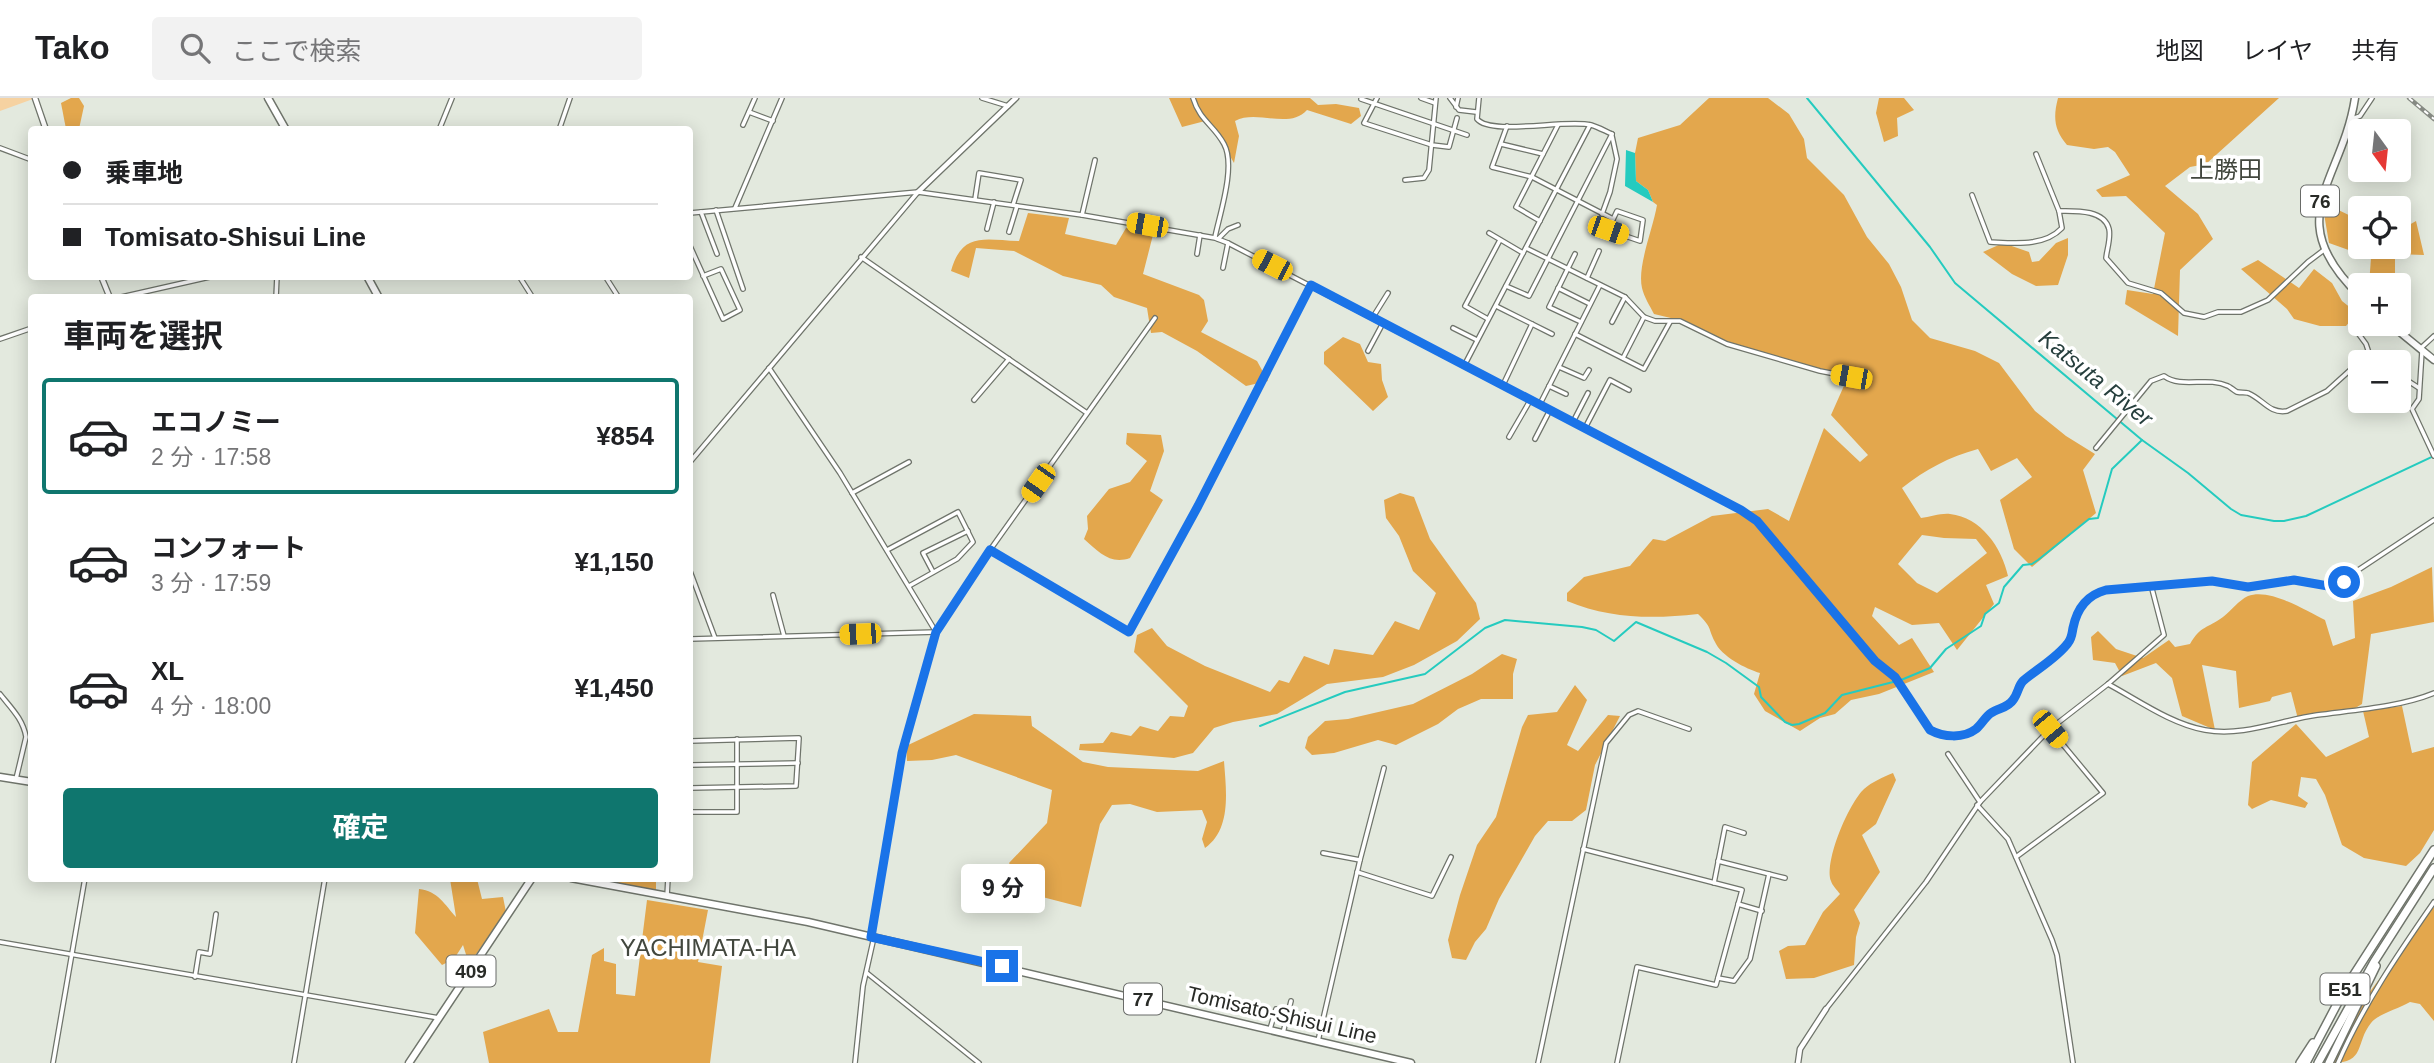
<!DOCTYPE html>
<html lang="ja">
<meta charset="utf-8">
<style>
:root{--surface:#fff;--page:#f2f2f2;--text:#202124;--muted:#757577;--line:#e0e0e0;--accent:#0f766e}
body{margin:0;font-family:Helvetica,"Noto Sans JP",sans-serif;background:var(--page);color:var(--text);height:100vh;display:flex;flex-direction:column;font-size:26px;white-space:nowrap}
*{box-sizing:border-box;margin:0}
p{font-size:23px;color:var(--muted)}
.icon{flex:none;width:38px;height:38px;fill:none;stroke:currentColor;stroke-width:2;stroke-linecap:round;stroke-linejoin:round}
.map{position:relative;flex:1;overflow:hidden}
.details{position:absolute;left:28px;top:196px;width:665px;height:588px;display:flex;flex-direction:column;background:var(--surface);border-radius:7px;box-shadow:0 4px 18px #0003}
.details>*{flex:none}
.top-card{position:absolute;left:28px;top:28px;width:665px;height:154px;border-radius:7px;box-shadow:0 4px 18px #0003;display:grid;align-content:center;height:154px;padding:0 35px;background:var(--surface)}
.needle{width:46px;rotate:165deg}
.tools{position:absolute;left:2348px;top:21px;display:grid;gap:14px}
.tools a{display:grid;place-items:center;width:63px;height:63px;border-radius:7px;background:var(--surface);box-shadow:0 4px 18px #0003;font-size:35px}
.end{position:absolute;width:32px;height:32px;margin:-16px;border:9px solid #1a73e8;background:#fff;box-shadow:0 0 0 4px #fff}
.from{border-radius:50%}
.bubble{position:absolute;height:49px;border-radius:7px;background:var(--surface);box-shadow:0 4px 18px #0003;font-size:23px;font-weight:700;line-height:49px;text-align:center}
.car{position:absolute;width:21px;height:42px;margin:-21px -10px;border-radius:9px;box-shadow:0 0 5px 2px #0007;background:linear-gradient(#f5c518 24%,#345 0 40%,#f5c518 0 76%,#345 0 86%,#f5c518 0)}
.top-card b{display:flex;align-items:center;gap:24px;height:66px;font-size:26px}
.top-card b+b{border-top:2px solid var(--line)}
.top-card i{width:18px;height:18px;background:var(--text)}
ul{padding:0;list-style:none}
li{display:flex;align-items:center;gap:21px;height:116px;margin:0 14px 10px;padding:0 21px;border:4px solid transparent;border-radius:7px}
li div{flex:1}
li b{display:block;font-size:26px}
li em{font-style:normal;font-weight:700}
li.active{border-color:var(--accent)}
li>.icon{width:63px;height:63px;stroke-width:1.5}
h2{padding:0 35px;font-size:32px;line-height:84px}
.button{display:flex;gap:14px;margin-top:auto;padding:14px 35px}
.button a{flex:1;height:80px;border-radius:7px;background:var(--accent);color:#fff;font-size:28px;font-weight:700;line-height:80px;text-align:center}
header{display:flex;align-items:center;gap:42px;box-sizing:border-box;height:98px;padding:0 35px;background:var(--surface);border-bottom:2px solid var(--line)}
header strong{font-size:33px}
nav{display:flex;gap:38px;margin-inline-start:auto;font-size:24px}
.search{width:490px;height:63px;background:var(--page);display:flex;align-items:center;gap:18px;box-sizing:border-box;padding:0 24px;border-radius:7px;color:var(--muted);font-size:26px}
.map>svg:first-child{display:block}
</style>
<header>
<strong>Tako</strong>
<div class="search"><svg class="icon" aria-label="search" viewBox="0 0 24 24"><circle cx="10" cy="10" r="6"/><path d="M15 15l6 6"/></svg>ここで検索</div>
<nav><a>地図</a><a>レイヤ</a><a>共有</a></nav>
</header>
<div class="map">
<svg width="2434" height="965" viewBox="0 0 2434 965">
<rect width="100%" height="100%" fill="#e3e9de"/>
<!-- green -->
<polygon fill="#f6d2a1" points="0,0 32,0 33,1 0,13"/>
<!-- forest -->
<g fill="#e3a74d" fill-rule="evenodd">
<polygon points="71,0 79,0 84,8 79,31 66,31 61,5"/>
<path d="M1169,0H1310L1318,7L1336,6L1359,10L1361,18L1351,26L1307,12C1289,32 1257,11 1235,23L1239,38L1234,65L1209,22L1182,29Z"/>
<path d="M1709,0H1768L1789,16L1804,41L1807,60L1844,97L1867,139L1889,166L1901,189L1912,222L1930,240L1975,253L1999,265L2035,313L2066,338L2095,356L2083,372L2096,415L2032,469L2014,451L2000,402L2032,379L2017,360L1991,373L1978,351C1949,359 1926,371 1902,390L1921,420C1930,419 1941,415 1950,416C1981,419 2002,450 2008,478L1986,487L1994,506L1957,552L1939,525L1912,527L1875,509L1872,518L1899,547L1912,540L1934,574L1879,596L1851,602L1835,616L1820,620L1800,633L1765,613L1754,596L1760,575C1746,571 1721,558 1715,544C1707,528 1713,531 1698,516C1653,521 1610,521 1567,503V495L1584,479L1630,468L1653,441L1665,443L1712,418L1768,411L1789,423L1824,330L1860,364L1868,357L1831,317L1847,281L1729,244L1675,221L1654,216C1650,208 1644,199 1642,190C1637,168 1653,131 1657,107L1653,104L1648,92L1636,83L1635,55L1638,40L1680,27ZM1922,437L1944,440L1976,441L1987,455L1937,495L1917,485L1898,466Z"/>
<polygon points="1879,0 1904,0 1914,12 1897,20 1898,38 1884,44 1876,15"/>
<path d="M2058,0H2279L2206,66L2190,69L2165,88L2198,116L2213,141L2180,172L2178,238L2125,206L2127,192L2153,196L2165,135L2126,98L2102,99L2096,92L2130,77L2115,54L2108,49L2094,51L2067,47C2054,32 2053,19 2058,0Z"/>
<polygon points="2322,104 2361,123 2361,149 2399,149 2399,125 2402,131 2416,123 2424,157 2395,156 2395,184 2369,187 2371,160 2329,145"/>
<path d="M1028,115L1069,120L1065,136L1116,147L1126,130L1154,133L1143,176L1199,197L1204,202L1208,223L1201,234L1257,263L1268,283L1246,288L1197,253L1162,234L1151,235L1147,210L1114,199L1101,187L1063,178L1014,153L976,150L969,180L951,173C962,133 985,142 1019,143Z"/>
<polygon points="2068,140 2068,157 2058,187 2036,188 2012,176 1983,154 2003,145 2029,154 2032,164 2039,163 2056,145"/>
<polygon points="2258,162 2299,190 2314,171 2332,185 2342,203 2357,215 2346,228 2320,228 2294,221 2287,211 2241,171"/>
<polygon points="1343,239 1360,246 1368,264 1381,266 1382,282 1388,299 1373,313 1324,266 1324,254"/>
<path d="M1127,335L1161,337L1164,353L1150,393L1163,402L1130,460C1110,467 1099,454 1084,441L1088,431L1087,418L1109,391L1130,384L1147,363L1126,346Z"/>
<polygon points="1400,395 1414,399 1430,441 1476,505 1480,521 1457,543 1414,567 1383,579 1327,586 1277,616 1233,624 1214,630 1193,655 1174,660 1079,652 1080,646 1103,645 1111,634 1131,638 1140,628 1158,633 1170,618 1184,619 1188,608 1134,554 1137,537 1152,530 1167,548 1205,568 1270,594 1279,582 1289,585 1304,558 1329,567 1334,551 1373,557 1395,523 1419,532 1436,495 1413,473 1399,438 1386,420 1384,402"/>
<path d="M2432,469L2434,524L2371,536L2362,606L2352,612L2298,621L2291,594L2272,599L2270,603L2239,610L2236,573L2202,567L2215,632L2182,618L2172,580L2156,565L2122,578L2115,565L2093,562L2091,539L2098,533L2116,551L2143,560L2169,542L2175,549L2190,546C2201,527 2207,531 2223,519C2231,513 2239,502 2248,498C2271,490 2306,513 2325,522L2333,548L2355,540L2353,503L2391,489Z"/>
<polygon points="1502,556 1517,561 1513,576 1513,601 1481,601 1458,611 1438,626 1396,647 1378,642 1334,655 1312,657 1305,650 1308,639 1325,623 1348,621 1413,606 1472,576"/>
<polygon points="1575,587 1587,602 1567,647 1578,653 1608,617 1620,618 1595,667 1586,712 1572,723 1548,723 1535,738 1499,801 1486,831 1475,844 1466,862 1452,860 1448,842 1460,797 1477,747 1496,719 1522,629 1528,617 1557,614"/>
<polygon points="2402,608 2412,655 2434,649 2434,732 2420,755 2406,768 2364,760 2342,747 2325,697 2316,681 2301,679 2298,698 2308,705 2305,710 2271,702 2252,711 2248,707 2252,664 2296,626 2326,659 2369,639 2363,613"/>
<path d="M974,616L1031,618L1032,628L1083,664L1108,669L1198,673L1224,663C1226,692 1232,731 1205,750L1202,741L1207,724L1202,712L1157,714L1130,706L1112,707L1100,726L1081,809L1023,794L1016,775L1009,765L1047,725L1052,692L956,657L932,662L907,663L906,648Z"/>
<path d="M1893,675L1896,682L1876,726L1862,737L1880,774L1854,812L1860,825L1856,839L1854,867L1814,880L1786,881L1779,853L1788,848L1805,847L1823,814L1840,796C1837,792 1832,787 1831,783C1824,763 1849,705 1864,691C1872,684 1883,679 1893,675Z"/>
<path d="M450,781H477L482,801L503,799L506,814L469,866L463,847L454,861L442,867L415,835L419,791C438,793 445,807 456,819Z"/>
<polygon points="592,781 656,781 656,792"/>
<polygon points="647,802 708,812 698,864 722,868 710,965 489,965 483,934 549,911 558,934 578,934 592,857 604,850 604,863 616,866 616,896 635,898"/>
<path d="M2432,810H2434V923L2420,906L2410,904C2398,911 2378,916 2371,925C2355,945 2366,965 2332,965L2330,962L2331,951L2343,930Z"/>
</g>
<!-- water -->
<polygon fill="#25cbbf" points="1626,52 1635,55 1636,83 1648,92 1653,104 1625,88"/>
<g fill="none" stroke-linecap="round" stroke-linejoin="round">
<!-- stream -->
<g stroke="#25cbbf" stroke-width="2">
<polyline points="1807,0 1930,149 1955,185 2142,342 2188,375 2231,411 2241,417 2274,423 2284,423 2306,418 2434,358"/>
<polyline points="1260,628 1345,594 1425,576 1485,530 1505,522 1582,529 1596,532 1614,543 1636,524 1707,554 1726,565 1759,589 1761,599 1785,624 1792,627 1799,626 1825,615 1842,597 1901,582 1930,570 1946,551 1981,528 1985,516 1999,505 2004,489 2023,467 2032,466 2038,462 2089,421 2098,420 2112,371 2142,342"/>
</g>
<!-- minor casing -->
<g stroke="#6f746b" stroke-width="6">
<g id="minor">
<polyline points="982,0 1008,8"/>
<path d="M1193,0C1200,23 1214,27 1224,46C1236,68 1220,115 1215,139"/>
<polyline points="1377,0 1364,25 1432,47 1449,49 1457,20"/>
<polyline points="1421,0 1435,5"/>
<polyline points="1450,0 1459,12 1476,14"/>
<path d="M1479,0L1477,21C1491,38 1565,21 1591,27C1598,29 1605,33 1612,36"/>
<polyline points="1361,1 1467,37"/>
<polyline points="1456,9 1458,0"/>
<polyline points="749,14 773,23"/>
<polyline points="2352,21 2360,18 2372,0"/>
<polyline points="743,27 755,0"/>
<polyline points="1507,28 1492,69 1532,79 1613,121"/>
<polyline points="439,32 452,0"/>
<polyline points="559,32 570,0"/>
<polyline points="1501,46 1543,56"/>
<polyline points="0,50 32,62"/>
<polyline points="2036,56 2059,113"/>
<polyline points="1405,82 1424,80 1429,72 1436,0"/>
<path d="M1972,97L1990,144C2014,145 2044,149 2062,130L2059,113C2074,113 2104,111 2109,131C2111,140 2107,151 2106,160L2128,185L2161,195L2184,215L2204,219L2218,214H2241L2268,202L2308,164L2324,152"/>
<polyline points="975,101 979,75 1021,82 1013,107"/>
<polyline points="735,110 782,0"/>
<polyline points="716,112 743,191"/>
<polygon points="1617,113 1643,122 1640,143 1608,132"/>
<polyline points="701,114 717,156"/>
<path d="M690,115L918,94L1082,117L1215,140L1228,145L1741,412L1757,423L1875,563L1895,579L1930,632C1943,639 1963,641 1976,631C1982,626 1985,619 1991,615C1998,610 2008,609 2013,602C2018,596 2018,588 2023,583C2037,571 2057,560 2068,545C2072,540 2072,535 2073,530C2077,510 2087,497 2106,492L2212,483L2248,489L2294,482L2334,488L2434,422"/>
<polyline points="1602,116 1610,94 1617,61 1612,38"/>
<polyline points="1082,117 1095,62"/>
<polyline points="1540,123 1516,109 1558,27"/>
<polyline points="987,131 994,104"/>
<polyline points="1009,134 1017,108"/>
<polyline points="1489,135 1523,155"/>
<polyline points="1218,141 1228,131 1238,127"/>
<polyline points="690,148 723,221 740,212 721,171 703,178"/>
<polyline points="1526,150 1625,199 1644,219 1655,223 1680,223 1727,246 1820,273 1851,279"/>
<polyline points="1197,156 1200,137"/>
<polyline points="1575,156 1549,209 1581,224"/>
<polyline points="861,159 1087,315"/>
<polyline points="1223,170 1228,145"/>
<polyline points="519,178 533,200"/>
<polyline points="605,178 619,200"/>
<polyline points="1587,180 1599,153"/>
<polyline points="1506,188 1529,198 1612,36"/>
<polyline points="1558,190 1590,206"/>
<polyline points="117,200 214,178"/>
<polyline points="276,200 277,178"/>
<polyline points="1496,208 1552,236"/>
<polyline points="1373,219 1388,195"/>
<polyline points="1488,221 1465,208 1500,142"/>
<polyline points="1612,224 1625,199"/>
<polyline points="1453,230 1477,242"/>
<polyline points="2355,231 2366,246 2372,264"/>
<polyline points="1575,236 1644,271 1670,224"/>
<polyline points="0,241 32,230"/>
<polyline points="2421,250 2434,238"/>
<polyline points="1368,253 1383,225"/>
<polyline points="2422,253 2419,301 2412,311 2434,358"/>
<polyline points="1623,260 1644,219"/>
<polyline points="1464,268 1590,27"/>
<polyline points="1559,269 1584,280 1589,272"/>
<polyline points="769,270 840,375 936,534"/>
<polyline points="2399,277 2419,290"/>
<polyline points="1503,287 1532,226"/>
<polyline points="1549,288 1566,296"/>
<polyline points="974,302 1009,261"/>
<polyline points="1540,306 1600,187"/>
<polyline points="1573,324 1588,295"/>
<polyline points="1585,330 1610,282 1629,292"/>
<polyline points="1509,339 1531,301"/>
<polyline points="1535,341 1550,312"/>
<path d="M2096,350L2151,283L2164,278C2182,291 2207,278 2228,288C2229,288 2236,294 2237,294C2241,295 2245,294 2248,295C2263,301 2269,316 2287,313L2327,293L2369,255"/>
<polyline points="690,364 918,94"/>
<polyline points="852,395 909,364"/>
<polyline points="887,452 958,414 973,444 957,461 909,488"/>
<polyline points="990,452 1129,534 1198,408 1311,187"/>
<polyline points="690,473 715,540"/>
<polyline points="933,474 923,455 968,433"/>
<polyline points="773,497 784,538"/>
<polyline points="690,541 936,534"/>
<path d="M2108,586C2138,602 2171,626 2205,632C2243,639 2281,622 2317,617C2354,612 2400,609 2434,595"/>
<path d="M0,596C11,610 23,621 26,639L16,681"/>
<polyline points="690,643 799,640 796,688 690,690"/>
<polyline points="1948,656 1980,704"/>
<polyline points="690,667 798,665"/>
<polyline points="1977,707 2008,741 2052,842 2057,857 2073,965"/>
<polyline points="690,714 737,714 737,641"/>
<polyline points="1583,751 1742,792 1716,887 1637,869 1617,965"/>
<polyline points="1323,755 1360,762"/>
<polyline points="2016,759 2103,695 2050,631"/>
<polyline points="1718,763 1785,780"/>
<polyline points="1357,774 1432,798 1451,759"/>
<polyline points="1714,785 1725,729 1744,735"/>
<polyline points="667,798 668,780"/>
<polyline points="1738,806 1762,813"/>
<polyline points="871,838 902,655 936,534 990,452 1155,220"/>
<polyline points="0,844 439,920"/>
<polyline points="867,875 979,965"/>
<polyline points="195,879 199,854 210,856 216,816"/>
<polyline points="1718,880 1734,883 1750,861 1769,776"/>
<polyline points="1826,911 1926,784 1980,704 2050,631 2108,586 2164,537 2151,487"/>
<polyline points="1270,931 1276,911 1288,914"/>
<polyline points="1283,935 1291,903"/>
<polyline points="1318,943 1360,762 1384,670"/>
<polyline points="53,965 85,780"/>
<polyline points="294,965 325,780"/>
<polyline points="855,965 863,888 874,839"/>
<polyline points="1538,965 1606,645 1629,617 1638,613 1689,631"/>
<path d="M2338,965C2363,907 2398,856 2434,804"/>
</g>
</g>
<!-- tertiary casing -->
<g stroke="#6f746b" stroke-width="7">
<g id="tertiary">
<polyline points="35,0 46,32"/>
<polyline points="918,94 1016,0"/>
<polyline points="101,178 110,200"/>
<polyline points="1798,965 1800,951 1826,911"/>
</g>
</g>
<!-- primary casing -->
<g stroke="#6f746b" stroke-width="9">
<g id="primary">
<path d="M2355,0C2342,85 2278,120 2361,199"/>
<polyline points="2390,226 2434,262"/>
<polyline points="0,679 32,684"/>
<polyline points="571,780 808,824 1411,965"/>
</g>
</g>
<!-- trunk casing -->
<g stroke="#6f746b" stroke-width="9">
<g id="trunk">
<polyline points="268,0 286,32"/>
<polyline points="367,178 379,200"/>
<polyline points="409,965 532,780"/>
</g>
</g>
<!-- motorway casing -->
<g stroke="#6f746b" stroke-width="10">
<g id="motorway">
<polyline points="2300,965 2313,945"/>
<polyline points="2306,965 2346,889 2434,752"/>
<polyline points="2318,965 2374,864 2434,770"/>
<polyline points="2329,965 2376,868"/>
</g>
</g>
<!-- minor -->
<use href="#minor" stroke="#fff" stroke-width="3.5"/>
<!-- tertiary -->
<use href="#tertiary" stroke="#fff" stroke-width="4.5"/>
<!-- primary -->
<use href="#primary" stroke="#fff" stroke-width="6"/>
<!-- trunk -->
<use href="#trunk" stroke="#fff" stroke-width="6"/>
<!-- motorway -->
<use href="#motorway" stroke="#fff" stroke-width="7"/>
<!-- rail casing -->
<g stroke="#868a83" stroke-width="4.5">
<polyline id="rail" points="2409,0 2434,21"/>
</g>
<!-- rail -->
<use href="#rail" stroke="#fff" stroke-width="2" stroke-dasharray="5" stroke-linecap="butt"/>
</g>
<g fill="none" stroke-linecap="round" stroke-linejoin="round">
<!-- route -->
<path stroke="#1a73e8" stroke-width="9" d="M1002,868L871,839L902,655L936,534L990,452L1129,534L1198,408L1311,187L1741,412L1757,423L1875,563L1895,579L1930,632C1943,639 1963,641 1976,631C1982,626 1985,619 1991,615C1998,610 2008,610 2013,602C2018,596 2018,588 2023,583C2037,571 2057,560 2068,545C2072,540 2072,535 2073,530C2077,510 2087,497 2106,492L2212,483L2248,489L2294,482L2328,488L2344,484"/>
</g>
<g text-anchor="middle" stroke-width="7" stroke-linejoin="round" paint-order="stroke">
<!-- shield labels -->
<g fill="#fff" stroke="#696b68" stroke-width="2">
<rect x="2301" y="87.5" width="38" height="31" rx="5"/>
<rect x="446.5" y="857.5" width="49" height="31" rx="5"/>
<rect x="2320.5" y="875.5" width="49" height="31" rx="5"/>
<rect x="1124" y="885.5" width="38" height="31" rx="5"/>
</g>
<g font-size="19" font-weight="bold" fill="#292b27">
<text x="2320" y="110">76</text>
<text x="471" y="880">409</text>
<text x="2345" y="898">E51</text>
<text x="1143" y="908">77</text>
</g>
<!-- street labels -->
<g font-size="21" fill="#292b27" stroke="#fff">
<text transform="translate(1282 917) rotate(13)" y="7">Tomisato-Shisui Line</text>
</g>
<!-- water labels -->
<g font-size="23" font-style="italic" fill="#263f3d" stroke="#fff">
<text transform="translate(2096 280) rotate(39)" y="8">Katsuta River</text>
</g>
<!-- quarter labels -->
<g font-size="24" fill="#42473e" stroke="#fff">
<text x="2226" y="80">上勝田</text>
<text x="708" y="858">YACHIMATA-HA</text>
</g>
</g>
</svg>
<div class="tools">
<a><svg class="needle" viewBox="-14 -14 28 28"><path d="M0-13l5 13h-10z" fill="#e53935"/><path d="M0 13l5-13h-10z" fill="#757577"/></svg></a>
<a><svg class="icon" aria-label="locate" viewBox="0 0 24 24"><circle cx="12" cy="12" r="6"/><path d="M12 2v4M12 18v4M2 12h4M18 12h4"/></svg></a>
<a>+</a>
<a>−</a>
</div>
<i class="end from" style="left:2344px;top:484px"></i>
<i class="end" style="left:1002px;top:868px"></i>
<div class="bubble" style="left:961px;top:766px;width:84px">9 分</div>
<i class="car" style="left:1147px;top:127px;rotate:280deg"></i>
<i class="car" style="left:1608px;top:132px;rotate:109deg"></i>
<i class="car" style="left:1272px;top:167px;rotate:297deg"></i>
<i class="car" style="left:1851px;top:279px;rotate:280deg"></i>
<i class="car" style="left:1038px;top:385px;rotate:215deg"></i>
<i class="car" style="left:860px;top:536px;rotate:268deg"></i>
<i class="car" style="left:2050px;top:631px;rotate:140deg"></i>
<div class="top-card">
<b><i class="from"></i>乗車地</b>
<b><i></i>Tomisato-Shisui Line</b>
</div>
<section class="details">
<h2>車両を選択</h2>
<ul>
<li class="active"><svg class="icon" aria-label="car" viewBox="0 0 24 24"><path d="M5 17H2v-5l4-1 3-4h7l3 4 3 1v5h-3M9 17h6M6 11h13"/><circle cx="7" cy="17" r="2"/><circle cx="17" cy="17" r="2"/></svg><div><b>エコノミー</b><p>2 分 · 17:58</p></div><em>¥854</em></li>
<li><svg class="icon" aria-label="car" viewBox="0 0 24 24"><path d="M5 17H2v-5l4-1 3-4h7l3 4 3 1v5h-3M9 17h6M6 11h13"/><circle cx="7" cy="17" r="2"/><circle cx="17" cy="17" r="2"/></svg><div><b>コンフォート</b><p>3 分 · 17:59</p></div><em>¥1,150</em></li>
<li><svg class="icon" aria-label="car" viewBox="0 0 24 24"><path d="M5 17H2v-5l4-1 3-4h7l3 4 3 1v5h-3M9 17h6M6 11h13"/><circle cx="7" cy="17" r="2"/><circle cx="17" cy="17" r="2"/></svg><div><b>XL</b><p>4 分 · 18:00</p></div><em>¥1,450</em></li>
</ul>
<div class="button"><a>確定</a></div>
</section>
</div>
